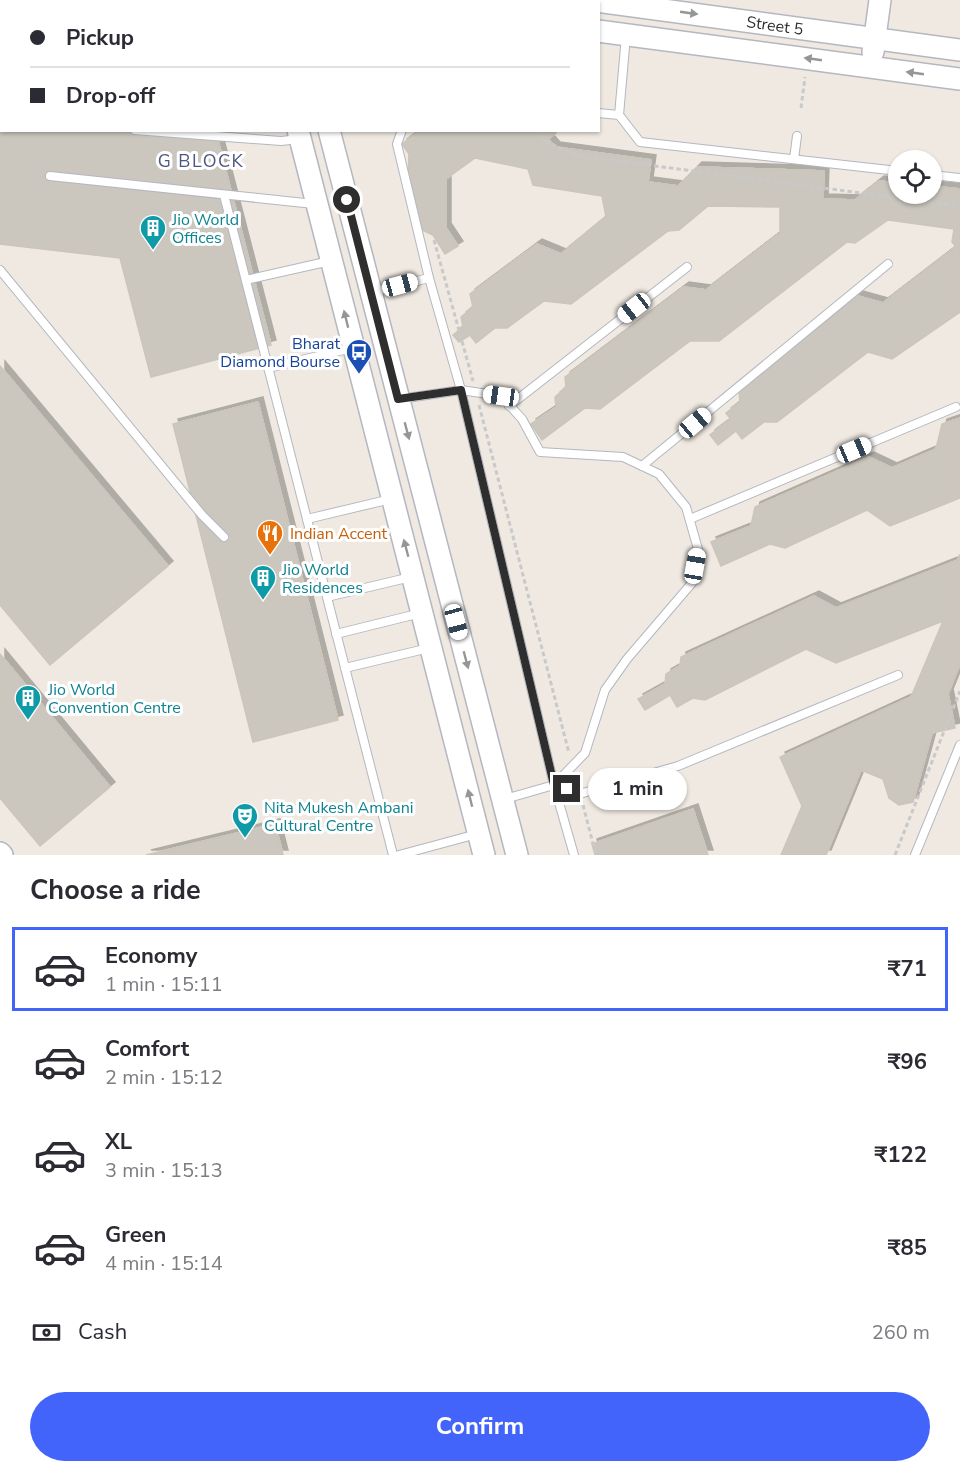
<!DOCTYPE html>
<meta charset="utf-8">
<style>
:root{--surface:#fff;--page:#f7f7f7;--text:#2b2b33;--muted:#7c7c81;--line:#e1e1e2;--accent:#4264fb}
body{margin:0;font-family:"Nunito Sans",sans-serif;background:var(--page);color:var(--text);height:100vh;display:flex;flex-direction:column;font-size:22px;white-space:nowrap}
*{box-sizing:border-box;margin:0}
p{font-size:20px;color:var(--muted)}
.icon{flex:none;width:33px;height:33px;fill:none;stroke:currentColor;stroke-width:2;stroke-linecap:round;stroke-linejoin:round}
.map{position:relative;height:855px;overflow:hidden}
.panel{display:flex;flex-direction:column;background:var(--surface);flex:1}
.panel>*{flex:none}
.top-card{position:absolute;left:0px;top:0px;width:600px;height:132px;box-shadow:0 2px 4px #0004;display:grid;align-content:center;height:132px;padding:0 30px;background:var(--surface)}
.fabs{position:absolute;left:888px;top:150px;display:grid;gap:12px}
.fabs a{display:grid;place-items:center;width:54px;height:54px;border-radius:50%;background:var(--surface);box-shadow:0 2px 4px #0004;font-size:30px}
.end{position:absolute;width:27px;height:27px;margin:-14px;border:8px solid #2e2e2e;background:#fff;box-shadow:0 0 0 3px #fff}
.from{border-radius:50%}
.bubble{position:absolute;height:42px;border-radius:21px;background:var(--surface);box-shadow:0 2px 4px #0004;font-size:20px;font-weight:700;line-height:42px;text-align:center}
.car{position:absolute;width:18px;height:36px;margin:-18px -9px;border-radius:8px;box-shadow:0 0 4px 2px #0007;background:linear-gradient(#fff 24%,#345 0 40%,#fff 0 76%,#345 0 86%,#fff 0)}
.top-card b{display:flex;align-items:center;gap:21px;height:57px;font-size:22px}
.top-card b+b{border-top:2px solid var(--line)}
.top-card i{width:15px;height:15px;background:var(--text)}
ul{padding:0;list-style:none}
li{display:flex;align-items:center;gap:18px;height:84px;margin:0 12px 9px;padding:0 18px;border:3px solid transparent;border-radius:0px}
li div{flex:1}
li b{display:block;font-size:22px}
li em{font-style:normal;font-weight:700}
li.current{border-color:var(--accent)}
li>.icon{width:54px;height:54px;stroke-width:1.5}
h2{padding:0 30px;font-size:27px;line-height:72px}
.pay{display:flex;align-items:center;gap:15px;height:66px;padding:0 30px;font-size:22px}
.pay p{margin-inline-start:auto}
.cta{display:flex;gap:12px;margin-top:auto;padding:12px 30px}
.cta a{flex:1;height:69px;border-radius:36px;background:var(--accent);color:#fff;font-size:24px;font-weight:700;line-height:69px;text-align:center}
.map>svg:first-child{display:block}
</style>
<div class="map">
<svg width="960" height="855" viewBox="0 0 960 855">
<defs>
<filter id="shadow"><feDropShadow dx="5" dy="-5" stdDeviation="0" flood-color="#0004"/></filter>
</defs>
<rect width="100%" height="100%" fill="#efe9e1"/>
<!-- pitch -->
<polygon fill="#c9ec9a" points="0,0 238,0 238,1 2,2 1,19"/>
<!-- building -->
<g fill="#cbc7bf" stroke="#cbc5ba" stroke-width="1.5" filter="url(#shadow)">
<polygon points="0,111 2,130 194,130 216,133 271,345 151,377 120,258 0,244"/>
<polygon points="421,130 554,130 556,133 548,139 555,147 651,160 648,182 678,186 697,167 824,171 823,199 855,200 879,181 898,183 898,194 932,194 932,186 960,189 960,312 892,359 868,352 777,422 764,422 742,439 736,431 718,445 710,435 731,419 726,413 740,402 739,391 858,296 883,303 956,247 952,242 954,229 888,220 855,243 847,242 719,341 690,341 600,409 585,408 542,440 531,424 556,407 555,397 566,387 565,377 684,287 706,290 780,233 780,207 708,206 679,230 668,231 571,304 544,301 507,328 495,328 476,343 470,335 459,342 453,335 463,327 461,317 473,307 470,294 537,244 561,254 606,217 602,196 533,185 528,169 475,158 446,179 446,228 458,246 445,254 433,235 422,230 408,180 409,154 402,144"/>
<polygon points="0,366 168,566 50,665 0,605"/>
<polygon points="258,402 338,720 253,742 173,424"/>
<polygon points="960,418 960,498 890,526 867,510 785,548 770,544 721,566 711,542 751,526 755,507 869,457 892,468 936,449 942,424"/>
<polygon points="960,554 960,664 948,694 955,728 932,733 913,802 899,805 889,798 883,779 861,770 826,855 781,855 802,806 780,757 911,697 943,621 836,663 806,649 705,700 693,698 677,707 670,695 645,710 638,699 665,684 666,674 680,666 681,657 814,596 836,608 958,560"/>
<polygon points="0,654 110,787 40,846 0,798"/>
<polygon points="693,809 708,855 595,855 592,844"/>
<polygon points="275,824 283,855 146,855"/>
</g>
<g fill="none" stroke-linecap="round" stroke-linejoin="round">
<!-- lane casing -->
<g stroke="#b4b7c1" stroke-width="10">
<g id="lane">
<polyline points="0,94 2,94"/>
<polyline points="598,113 619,115 640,142 898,171"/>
<polyline points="619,115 626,36"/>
<polyline points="0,121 2,121"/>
<polyline points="135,130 281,141 299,139"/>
<polyline points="402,130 397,144 429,278 461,390 554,785 574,855"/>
<polyline points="794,159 797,136"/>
<polyline points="932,175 960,178"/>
<polyline points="50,176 314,204"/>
<polyline points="224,195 393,855"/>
<polyline points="0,270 202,515 224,537"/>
<polyline points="246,280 330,261"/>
<polyline points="372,292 429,278"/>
<polyline points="268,368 352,348"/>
<polyline points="400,399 461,390 501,396 522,419 540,452 623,457 659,474 686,507 698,549 692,583 627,659 605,690 585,753 554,785 505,799"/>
<polyline points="509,406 687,267"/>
<polyline points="642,466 888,264"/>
<polyline points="307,519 391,499"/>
<polyline points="690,519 956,407"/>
<polyline points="327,597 411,577"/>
<polyline points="336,634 421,613"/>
<polyline points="345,668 429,648"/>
<polyline points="554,785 583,793 678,766 898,675"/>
<polyline points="399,855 477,834"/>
<polyline points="915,855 960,745"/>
</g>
</g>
<!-- secondary casing -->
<g stroke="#b4b7c1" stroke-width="24">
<g id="secondary">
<polyline points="262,0 263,2"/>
<polyline points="372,0 383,2"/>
<polyline points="589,0 960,50"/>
<polyline points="297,2 302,0"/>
<polyline points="598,31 960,79"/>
<polyline points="873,52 880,0"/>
<polyline points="298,130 484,855"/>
<polyline points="329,130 517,855"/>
<polyline points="0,853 2,855"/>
</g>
</g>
<!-- path -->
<g stroke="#c9c9c9" stroke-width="3" stroke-dasharray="4.5 3" stroke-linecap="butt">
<polyline points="801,108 805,77"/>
<polyline points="535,130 549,143 579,156 960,206"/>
<polyline points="434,240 473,381"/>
<polyline points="479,405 569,753"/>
<polyline points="583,805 596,855"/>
<polyline points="895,855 960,691"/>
</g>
<!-- lane -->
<use href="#lane" stroke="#fff" stroke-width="8"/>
<!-- secondary -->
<use href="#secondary" stroke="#fff" stroke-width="21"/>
</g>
<!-- one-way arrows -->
<defs><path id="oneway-solid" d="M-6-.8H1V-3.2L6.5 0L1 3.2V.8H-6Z" transform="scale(1.5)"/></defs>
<g fill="#969696">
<use href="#oneway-solid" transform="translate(689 13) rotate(8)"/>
<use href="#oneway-solid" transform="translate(813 59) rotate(-172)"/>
<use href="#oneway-solid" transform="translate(915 73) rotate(-172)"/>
<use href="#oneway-solid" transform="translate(346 319) rotate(-104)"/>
<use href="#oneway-solid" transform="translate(407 431) rotate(75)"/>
<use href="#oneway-solid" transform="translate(406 548) rotate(-105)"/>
<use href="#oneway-solid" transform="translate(466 660) rotate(75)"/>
<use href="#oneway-solid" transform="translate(470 798) rotate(-104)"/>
</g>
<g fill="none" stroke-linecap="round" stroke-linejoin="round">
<!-- route -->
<polyline stroke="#2e2e2e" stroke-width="8" points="347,200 398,399 461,390 554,785 567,789"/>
</g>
<!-- icons -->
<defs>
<g id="building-pin" transform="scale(1.35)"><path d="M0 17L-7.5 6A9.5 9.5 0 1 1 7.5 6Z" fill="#0f9aa8" stroke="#fff"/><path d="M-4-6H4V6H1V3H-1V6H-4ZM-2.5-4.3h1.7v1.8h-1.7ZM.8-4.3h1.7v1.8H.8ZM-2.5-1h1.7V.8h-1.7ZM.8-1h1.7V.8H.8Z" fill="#fff"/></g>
<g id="bus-pin" transform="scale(1.35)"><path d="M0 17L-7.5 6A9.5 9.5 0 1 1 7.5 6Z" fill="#1a4fb4" stroke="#fff"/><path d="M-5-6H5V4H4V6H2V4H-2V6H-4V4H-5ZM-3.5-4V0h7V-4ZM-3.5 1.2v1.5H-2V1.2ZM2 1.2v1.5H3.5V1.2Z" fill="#fff"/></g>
<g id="restaurant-pin" transform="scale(1.35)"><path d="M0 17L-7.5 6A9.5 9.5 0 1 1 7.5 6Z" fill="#e8710a" stroke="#fff"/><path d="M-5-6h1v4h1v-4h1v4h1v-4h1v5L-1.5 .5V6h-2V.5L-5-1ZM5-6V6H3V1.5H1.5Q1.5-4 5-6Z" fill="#fff"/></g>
<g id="theatre-pin" transform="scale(1.35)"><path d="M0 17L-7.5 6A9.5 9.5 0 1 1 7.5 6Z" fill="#0f9aa8" stroke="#fff"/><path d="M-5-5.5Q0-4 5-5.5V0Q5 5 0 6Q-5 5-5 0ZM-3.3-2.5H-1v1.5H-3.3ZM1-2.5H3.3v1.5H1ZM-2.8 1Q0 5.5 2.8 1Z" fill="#fff"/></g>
</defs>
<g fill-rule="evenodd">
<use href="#building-pin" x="153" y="228"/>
<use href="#bus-pin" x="359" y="352"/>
<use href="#restaurant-pin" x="270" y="533"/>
<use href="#building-pin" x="263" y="578"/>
<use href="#building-pin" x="28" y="698"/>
<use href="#theatre-pin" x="245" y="816"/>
</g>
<g text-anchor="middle" stroke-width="6" stroke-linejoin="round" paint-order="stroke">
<!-- street labels -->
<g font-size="16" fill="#2e2e2e" stroke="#fff">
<text transform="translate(775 25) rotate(8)" y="6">Street 5</text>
</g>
<!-- culture labels -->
<g font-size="16" fill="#0d838f" stroke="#fff" text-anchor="start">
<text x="172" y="225">Jio World<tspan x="172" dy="18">Offices</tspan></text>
<text x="282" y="575">Jio World<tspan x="282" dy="18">Residences</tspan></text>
<text x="48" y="695">Jio World<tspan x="48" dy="18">Convention Centre</tspan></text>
<text x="264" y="813">Nita Mukesh Ambani<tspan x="264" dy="18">Cultural Centre</tspan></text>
</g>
<!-- transit labels -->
<g font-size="16" fill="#164399" stroke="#fff" text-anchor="end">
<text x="340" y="349">Bharat<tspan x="340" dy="18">Diamond Bourse</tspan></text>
</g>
<!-- food labels -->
<g font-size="16" fill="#c56008" stroke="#fff" text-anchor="start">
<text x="290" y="539">Indian Accent</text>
</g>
<!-- neighbourhood labels -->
<g font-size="18" letter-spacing="1.5" fill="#4d5680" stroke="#fff">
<text x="201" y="167">G BLOCK</text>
</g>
</g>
</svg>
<div class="fabs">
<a><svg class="icon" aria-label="locate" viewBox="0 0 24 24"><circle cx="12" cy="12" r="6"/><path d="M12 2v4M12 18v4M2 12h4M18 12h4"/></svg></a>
</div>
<i class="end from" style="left:347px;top:200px"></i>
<i class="end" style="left:567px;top:789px"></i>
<div class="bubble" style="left:588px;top:768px;width:99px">1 min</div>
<i class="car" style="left:400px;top:285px;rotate:75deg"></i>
<i class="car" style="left:634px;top:308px;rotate:232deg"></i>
<i class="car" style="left:501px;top:396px;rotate:278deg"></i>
<i class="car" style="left:695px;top:423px;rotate:50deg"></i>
<i class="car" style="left:854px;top:450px;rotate:67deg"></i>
<i class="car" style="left:695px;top:566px;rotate:10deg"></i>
<i class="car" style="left:456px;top:622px;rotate:165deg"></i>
<div class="top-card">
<b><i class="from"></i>Pickup</b>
<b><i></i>Drop-off</b>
</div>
</div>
<section class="panel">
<h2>Choose a ride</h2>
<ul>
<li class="current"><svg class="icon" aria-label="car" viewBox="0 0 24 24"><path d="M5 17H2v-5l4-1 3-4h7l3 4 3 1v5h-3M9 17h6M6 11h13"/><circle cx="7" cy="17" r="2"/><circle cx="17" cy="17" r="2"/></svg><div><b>Economy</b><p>1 min · 15:11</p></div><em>₹71</em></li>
<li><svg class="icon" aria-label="car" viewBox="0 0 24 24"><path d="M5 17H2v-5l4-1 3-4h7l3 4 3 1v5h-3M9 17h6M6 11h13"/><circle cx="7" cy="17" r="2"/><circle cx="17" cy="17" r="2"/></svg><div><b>Comfort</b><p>2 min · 15:12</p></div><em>₹96</em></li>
<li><svg class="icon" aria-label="car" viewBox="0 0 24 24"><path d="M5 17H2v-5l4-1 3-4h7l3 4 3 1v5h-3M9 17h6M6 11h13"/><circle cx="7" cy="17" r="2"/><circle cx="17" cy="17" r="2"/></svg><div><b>XL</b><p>3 min · 15:13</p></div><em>₹122</em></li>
<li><svg class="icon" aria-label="car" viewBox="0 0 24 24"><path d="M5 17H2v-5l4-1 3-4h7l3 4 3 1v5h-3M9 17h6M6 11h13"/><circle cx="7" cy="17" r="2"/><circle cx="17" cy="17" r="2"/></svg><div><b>Green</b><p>4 min · 15:14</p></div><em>₹85</em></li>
</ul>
<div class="pay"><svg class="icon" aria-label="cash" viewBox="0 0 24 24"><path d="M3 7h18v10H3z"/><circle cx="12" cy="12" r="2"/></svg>Cash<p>260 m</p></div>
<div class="cta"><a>Confirm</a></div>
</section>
